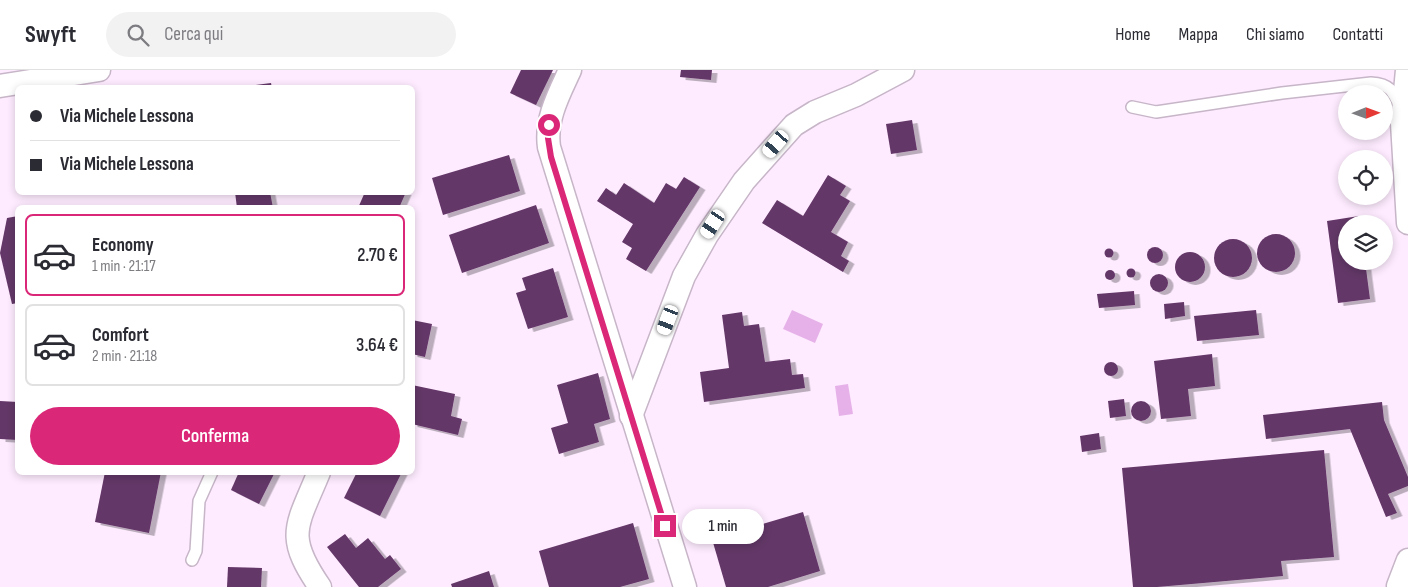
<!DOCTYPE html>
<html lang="it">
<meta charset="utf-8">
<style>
:root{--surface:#fff;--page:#f2f2f3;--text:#2b2b33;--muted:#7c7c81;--line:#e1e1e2;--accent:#db2777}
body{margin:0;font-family:"Sofia Sans Condensed",sans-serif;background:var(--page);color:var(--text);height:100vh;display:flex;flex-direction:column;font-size:19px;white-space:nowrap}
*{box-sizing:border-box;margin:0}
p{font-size:16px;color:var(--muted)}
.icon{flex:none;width:28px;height:28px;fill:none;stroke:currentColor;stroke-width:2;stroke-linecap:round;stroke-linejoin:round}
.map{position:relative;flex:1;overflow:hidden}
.panel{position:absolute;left:15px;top:135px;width:400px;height:270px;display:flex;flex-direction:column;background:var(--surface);border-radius:8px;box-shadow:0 2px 8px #0003}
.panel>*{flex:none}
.top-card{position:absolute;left:15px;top:15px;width:400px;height:110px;border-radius:8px;box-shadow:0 2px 8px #0003;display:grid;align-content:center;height:110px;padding:0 15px;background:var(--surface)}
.needle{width:32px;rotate:89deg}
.buttons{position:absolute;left:1338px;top:15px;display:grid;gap:10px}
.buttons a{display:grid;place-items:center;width:55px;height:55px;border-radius:50%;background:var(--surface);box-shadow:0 2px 8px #0003;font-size:25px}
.end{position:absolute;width:22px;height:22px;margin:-11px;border:6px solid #db2777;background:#fff;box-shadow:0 0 0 2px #fff}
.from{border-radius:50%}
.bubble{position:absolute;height:35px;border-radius:18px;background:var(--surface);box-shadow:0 2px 8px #0003;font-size:16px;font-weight:600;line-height:35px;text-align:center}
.car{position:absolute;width:15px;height:30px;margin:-15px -8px;border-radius:6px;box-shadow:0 0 4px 1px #0007;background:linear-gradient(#fff 24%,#345 0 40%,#fff 0 76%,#345 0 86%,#fff 0)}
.top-card b{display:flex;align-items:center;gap:18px;height:48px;font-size:19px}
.top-card b+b{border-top:1px solid var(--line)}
.top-card i{width:12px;height:12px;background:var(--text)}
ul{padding:9px 0 0;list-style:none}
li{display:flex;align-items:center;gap:15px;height:82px;margin:0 10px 8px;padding:0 5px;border:2px solid var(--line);border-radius:8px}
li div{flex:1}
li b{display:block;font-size:19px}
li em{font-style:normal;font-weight:600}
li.on{border-color:var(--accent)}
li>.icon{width:45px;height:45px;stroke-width:1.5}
.button{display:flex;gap:10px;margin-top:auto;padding:10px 15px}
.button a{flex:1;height:58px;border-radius:30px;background:var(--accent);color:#fff;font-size:20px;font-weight:600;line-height:58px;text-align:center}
header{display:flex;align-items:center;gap:30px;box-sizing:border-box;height:70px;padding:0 25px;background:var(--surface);border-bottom:1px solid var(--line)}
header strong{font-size:24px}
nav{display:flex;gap:28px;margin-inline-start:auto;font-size:18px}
.search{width:350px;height:45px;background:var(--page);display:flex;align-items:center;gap:12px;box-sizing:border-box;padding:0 18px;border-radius:28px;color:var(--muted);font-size:19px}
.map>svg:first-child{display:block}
</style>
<header>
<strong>Swyft</strong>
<div class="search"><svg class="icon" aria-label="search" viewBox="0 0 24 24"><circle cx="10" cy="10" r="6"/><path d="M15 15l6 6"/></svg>Cerca qui</div>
<nav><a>Home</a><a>Mappa</a><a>Chi siamo</a><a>Contatti</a></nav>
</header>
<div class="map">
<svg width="1408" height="517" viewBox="0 0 1408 517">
<defs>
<filter id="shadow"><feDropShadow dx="5.5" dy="3" stdDeviation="0" flood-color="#0004"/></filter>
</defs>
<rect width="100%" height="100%" fill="#feebff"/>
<!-- water -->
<g fill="#e6b1e9">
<polygon points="792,240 823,254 815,273 783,259"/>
<polygon points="848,314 853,344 839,346 835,316"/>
</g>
<!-- building -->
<g fill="#643768" filter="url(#shadow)">
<polygon points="521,0 553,0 536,35 510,23"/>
<polygon points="681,0 712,0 711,10 680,7"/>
<polygon points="271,13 272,18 248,18 248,16"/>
<polygon points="912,50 917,80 891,84 886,54"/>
<polygon points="509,85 520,121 443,145 432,108"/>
<polygon points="828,105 846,116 840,125 850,131 831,162 848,172 841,186 849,191 843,202 762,153 777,130 803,146"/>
<polygon points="684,107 700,117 646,201 626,189 632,178 622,172 633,154 597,131 606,118 616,125 624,113 654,133 666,113 676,119"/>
<polygon points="235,122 270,122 273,138 237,138"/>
<polygon points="365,122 406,122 399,138 358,138"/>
<polygon points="536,135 549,173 462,203 449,165"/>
<polygon points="18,146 18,233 12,234 0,183 7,148"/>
<polygon points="1359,146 1360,154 1346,154 1346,191 1365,191 1370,229 1338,233 1327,151"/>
<circle cx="1276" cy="183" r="19"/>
<circle cx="1233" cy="188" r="19"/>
<circle cx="1155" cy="185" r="8"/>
<circle cx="1109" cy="183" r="4.5"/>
<circle cx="1190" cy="197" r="15"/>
<polygon points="553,198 568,247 528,259 516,223 526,220 522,208"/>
<circle cx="1131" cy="203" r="4.5"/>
<circle cx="1110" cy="205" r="5"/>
<circle cx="1159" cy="213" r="9"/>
<polygon points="1134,221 1135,235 1099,238 1097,224"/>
<polygon points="1184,232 1185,246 1165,249 1164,234"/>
<polygon points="1256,240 1259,265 1197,271 1194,246"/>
<polygon points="742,242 744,256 759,254 765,292 790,289 792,305 803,304 805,318 704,332 700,302 729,298 722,245"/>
<polygon points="412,250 432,254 425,287 412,284"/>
<polygon points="1212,284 1215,316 1188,319 1191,346 1161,349 1154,291"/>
<circle cx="1111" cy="299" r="7"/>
<polygon points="598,303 610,349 594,354 599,372 559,384 551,358 568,353 557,315"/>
<polygon points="412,315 455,324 451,346 462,349 458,365 412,354"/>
<polygon points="1124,329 1126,346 1110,348 1108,331"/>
<polygon points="0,331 18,332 18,370 0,369"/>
<circle cx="1141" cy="341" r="10"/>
<polygon points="1382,332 1384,350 1408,407 1408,416 1388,424 1397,443 1386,447 1350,359 1266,369 1263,345"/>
<polygon points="1099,363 1101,379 1082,382 1080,366"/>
<polygon points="1324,380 1334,487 1281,491 1283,506 1157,517 1133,517 1122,398"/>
<polygon points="105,402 161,402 149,463 95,452"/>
<polygon points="239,402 275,402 259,434 231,420"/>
<polygon points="357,402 402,402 380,446 344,428"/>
<polygon points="803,442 820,501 768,517 726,517 712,469"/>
<polygon points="633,453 649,509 620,517 549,517 539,481"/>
<polygon points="345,464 356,478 368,468 385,489 390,485 401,499 378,517 359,517 327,477"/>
<polygon points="228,497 262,498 261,517 227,517"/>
<polygon points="489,501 494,517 452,517 451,514"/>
</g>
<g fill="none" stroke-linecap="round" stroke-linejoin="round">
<!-- service casing -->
<g stroke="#c7b5c8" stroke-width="14">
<g id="service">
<path d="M1132,37L1156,42L1282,23L1371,13C1390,14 1393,21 1400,37"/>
<polyline points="192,490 196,481 199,431 212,402"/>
</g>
</g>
<!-- minor casing -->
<g stroke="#c7b5c8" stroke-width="25">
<g id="minor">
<path d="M570,0C559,24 545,49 549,77L685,517"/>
<polyline points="1407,0 1402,53 1408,153"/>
<polyline points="0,16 99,0"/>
<polyline points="631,346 684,206 707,165 744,111 794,55 815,42 856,25 903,0"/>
<path d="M319,402C297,456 284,465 320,517"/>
<polyline points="1408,490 1398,516 1408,516"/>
</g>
</g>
<!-- service -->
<use href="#service" stroke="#fff" stroke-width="11"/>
<!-- minor -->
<use href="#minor" stroke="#fff" stroke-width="22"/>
</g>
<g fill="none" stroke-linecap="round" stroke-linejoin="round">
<!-- route -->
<polyline stroke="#db2777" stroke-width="6" points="549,55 548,68 551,87 665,456"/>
</g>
</svg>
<div class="buttons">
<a><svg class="needle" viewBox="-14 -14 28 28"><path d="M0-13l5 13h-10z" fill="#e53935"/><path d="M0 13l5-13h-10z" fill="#7c7c81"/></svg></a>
<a><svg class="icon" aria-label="locate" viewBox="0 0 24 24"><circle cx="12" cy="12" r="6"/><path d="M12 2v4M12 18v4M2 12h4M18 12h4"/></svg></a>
<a><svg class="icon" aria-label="layers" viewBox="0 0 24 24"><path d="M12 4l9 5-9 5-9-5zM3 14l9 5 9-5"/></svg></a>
</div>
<i class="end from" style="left:549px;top:55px"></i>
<i class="end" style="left:665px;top:456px"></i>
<div class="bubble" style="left:682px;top:439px;width:82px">1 min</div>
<i class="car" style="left:776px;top:74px;rotate:221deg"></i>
<i class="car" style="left:713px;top:154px;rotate:213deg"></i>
<i class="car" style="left:668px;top:250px;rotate:201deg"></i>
<div class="top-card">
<b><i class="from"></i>Via Michele Lessona</b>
<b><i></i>Via Michele Lessona</b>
</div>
<section class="panel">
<ul>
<li class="on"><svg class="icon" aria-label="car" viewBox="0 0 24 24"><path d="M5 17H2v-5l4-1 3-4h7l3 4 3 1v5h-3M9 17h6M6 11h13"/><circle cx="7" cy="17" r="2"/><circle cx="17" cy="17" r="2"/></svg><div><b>Economy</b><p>1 min · 21:17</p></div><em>2.70 €</em></li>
<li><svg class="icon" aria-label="car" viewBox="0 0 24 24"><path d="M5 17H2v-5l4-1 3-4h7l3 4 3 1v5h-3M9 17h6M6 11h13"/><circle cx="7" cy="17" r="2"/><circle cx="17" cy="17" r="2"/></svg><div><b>Comfort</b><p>2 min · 21:18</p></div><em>3.64 €</em></li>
</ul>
<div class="button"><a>Conferma</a></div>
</section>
</div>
